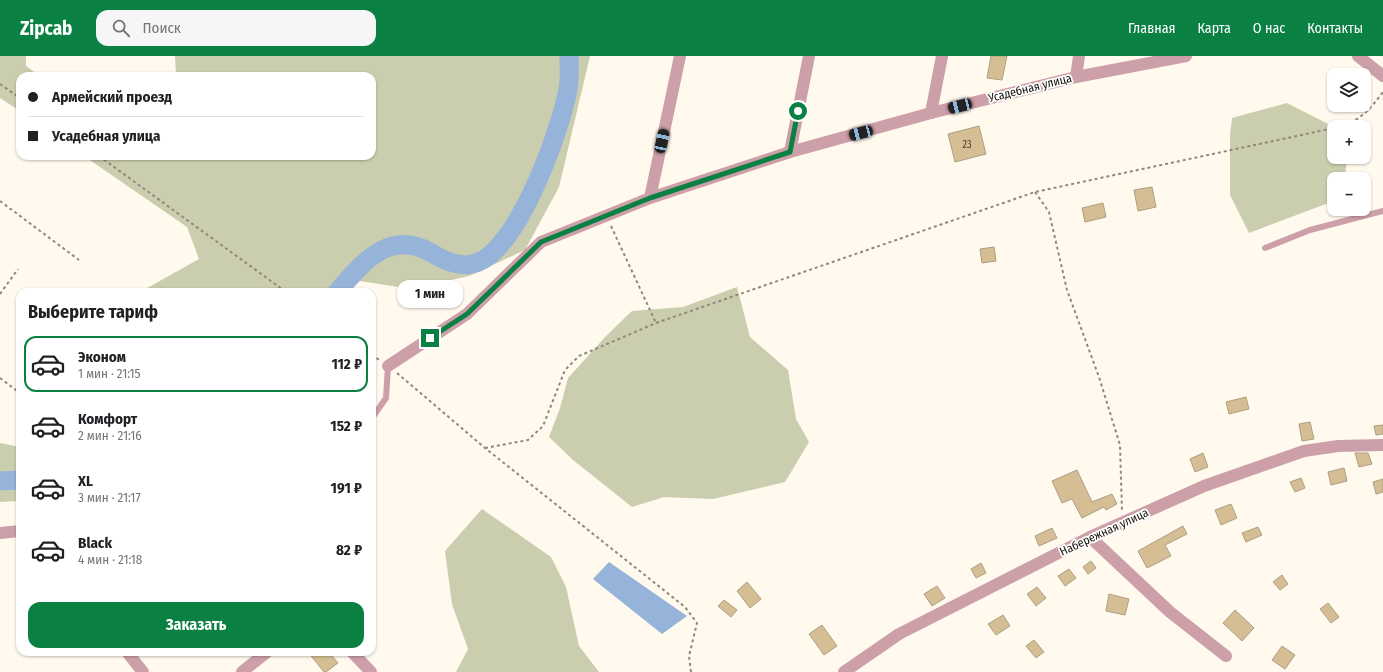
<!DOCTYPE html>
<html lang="ru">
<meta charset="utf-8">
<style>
:root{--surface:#fff;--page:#f6f6f6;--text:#202124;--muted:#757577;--line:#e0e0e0;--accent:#0b8043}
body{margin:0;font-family:"Fira Sans Condensed",sans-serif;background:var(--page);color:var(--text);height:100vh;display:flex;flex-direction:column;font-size:15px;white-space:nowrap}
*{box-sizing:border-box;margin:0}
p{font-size:13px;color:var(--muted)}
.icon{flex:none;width:22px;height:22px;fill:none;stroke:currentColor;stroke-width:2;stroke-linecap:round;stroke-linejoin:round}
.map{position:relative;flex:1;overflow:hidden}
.panel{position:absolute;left:16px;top:232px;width:360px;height:368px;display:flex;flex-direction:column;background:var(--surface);border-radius:12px;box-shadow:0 1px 3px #0004}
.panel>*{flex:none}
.hud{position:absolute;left:16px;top:16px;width:360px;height:88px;border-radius:12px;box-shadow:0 1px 3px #0004;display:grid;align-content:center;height:88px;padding:0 12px;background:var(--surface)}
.tools{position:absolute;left:1327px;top:12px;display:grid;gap:8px}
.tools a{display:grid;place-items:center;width:44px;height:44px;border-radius:8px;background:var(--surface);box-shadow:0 1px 3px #0004;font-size:20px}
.end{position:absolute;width:18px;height:18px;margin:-9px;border:5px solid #0b8043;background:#fff;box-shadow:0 0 0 2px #fff}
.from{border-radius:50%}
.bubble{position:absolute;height:28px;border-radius:12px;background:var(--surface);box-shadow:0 1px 3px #0004;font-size:13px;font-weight:700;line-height:28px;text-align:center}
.car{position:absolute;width:12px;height:24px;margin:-12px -6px;border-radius:5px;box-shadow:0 0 3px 1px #0007;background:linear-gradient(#222 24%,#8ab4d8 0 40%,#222 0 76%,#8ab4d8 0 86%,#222 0)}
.hud b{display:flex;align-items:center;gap:14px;height:38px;font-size:15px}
.hud b+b{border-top:1px solid var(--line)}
.hud i{width:10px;height:10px;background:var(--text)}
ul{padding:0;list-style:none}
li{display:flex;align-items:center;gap:12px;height:56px;margin:0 8px 6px;padding:0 4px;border:2px solid transparent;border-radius:12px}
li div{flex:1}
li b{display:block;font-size:15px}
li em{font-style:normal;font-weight:700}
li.current{border-color:var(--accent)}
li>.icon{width:36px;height:36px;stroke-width:1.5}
h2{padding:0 12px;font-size:18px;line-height:48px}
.button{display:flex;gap:8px;margin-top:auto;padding:8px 12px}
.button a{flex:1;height:46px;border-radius:12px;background:var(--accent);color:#fff;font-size:16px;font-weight:700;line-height:46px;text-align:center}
header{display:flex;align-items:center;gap:24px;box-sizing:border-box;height:56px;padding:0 20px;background:var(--accent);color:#fff}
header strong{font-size:19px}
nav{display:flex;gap:22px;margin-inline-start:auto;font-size:14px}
.search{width:280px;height:36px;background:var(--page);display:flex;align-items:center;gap:10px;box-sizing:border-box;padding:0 14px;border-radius:12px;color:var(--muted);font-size:15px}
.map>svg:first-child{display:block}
</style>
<header>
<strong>Zipcab</strong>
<div class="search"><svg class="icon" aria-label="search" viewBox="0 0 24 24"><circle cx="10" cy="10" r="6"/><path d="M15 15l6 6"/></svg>Поиск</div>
<nav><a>Главная</a><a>Карта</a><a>О нас</a><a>Контакты</a></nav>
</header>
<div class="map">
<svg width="1383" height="616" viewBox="0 0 1383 616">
<rect width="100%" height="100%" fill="#fff9ee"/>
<!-- green -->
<g fill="#caceae">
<polygon points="0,0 26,0 26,10 40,20 20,20 20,55 0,42"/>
<polygon points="175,0 590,0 559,131 525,194 469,220 411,233 360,225 325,234 323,236 140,236 199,203 187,171 84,100 372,100 372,20 176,20"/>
<polygon points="1287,47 1334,71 1334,101 1347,101 1345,123 1334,123 1334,142 1331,146 1249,177 1230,139 1230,79 1232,62"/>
<polygon points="737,231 750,281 788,314 796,363 809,386 785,426 713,443 664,441 632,451 573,404 549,381 560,352 568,322 606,280 632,255 683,251"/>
<polygon points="0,387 20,391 20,445 0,446"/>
<polygon points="482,453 551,501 566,531 579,590 599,616 456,616 468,593 452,548 445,495"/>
</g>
<!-- water -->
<polygon fill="#96b3d9" points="609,506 687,560 662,578 593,523"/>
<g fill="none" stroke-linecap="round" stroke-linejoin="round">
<!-- river -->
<g stroke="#96b3d9" stroke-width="19">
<path d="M337,236C362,208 388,173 430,196C443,204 457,211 472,208C516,201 561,73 568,33C570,22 569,11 569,0"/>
<polyline points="0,425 20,424"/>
</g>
</g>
<!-- building -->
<g fill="#d5be93" stroke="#ac9f84">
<polygon points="991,0 1007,0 1002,24 987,22"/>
<polygon points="979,70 986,98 955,106 948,78"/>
<polygon points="1152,131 1156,151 1138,155 1134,134"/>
<polygon points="1103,147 1106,161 1085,166 1082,152"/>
<polygon points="994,191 996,205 982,207 980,193"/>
<polygon points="1246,341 1249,353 1229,358 1226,346"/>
<polygon points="1310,366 1314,383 1302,385 1299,368"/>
<polygon points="1383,369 1383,378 1376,379 1374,370"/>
<polygon points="1203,397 1208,411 1195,416 1190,403"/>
<polygon points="1355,397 1368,397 1372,408 1359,411"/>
<polygon points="1344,412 1347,425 1331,429 1328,416"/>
<polygon points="1077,414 1092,446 1112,438 1117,448 1106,454 1104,451 1082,462 1072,443 1062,447 1052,425"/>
<polygon points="1301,422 1305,432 1295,436 1290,426"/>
<polygon points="1383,423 1383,436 1376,438 1373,426"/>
<polygon points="1231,448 1237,462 1221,469 1215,454"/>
<polygon points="1183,470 1187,478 1165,489 1171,500 1147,512 1138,495"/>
<polygon points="1258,471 1262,479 1246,486 1242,477"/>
<polygon points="1052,472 1057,482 1039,490 1035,480"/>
<polygon points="1091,505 1096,512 1088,518 1083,511"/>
<polygon points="981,507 986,517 976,522 971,513"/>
<polygon points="1069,513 1076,522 1065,530 1058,520"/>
<polygon points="1282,519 1288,528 1280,534 1273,526"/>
<polygon points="747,526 761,543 750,552 737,535"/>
<polygon points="937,530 945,542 932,550 924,538"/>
<polygon points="1037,531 1046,542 1036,550 1027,538"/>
<polygon points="1109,538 1129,543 1125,559 1106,555"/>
<polygon points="724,544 737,554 731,561 718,550"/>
<polygon points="1328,547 1339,561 1331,567 1320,553"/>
<polygon points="1235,554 1254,572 1242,585 1223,567"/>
<polygon points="1003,559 1010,570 996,579 988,568"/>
<polygon points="822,569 837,590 824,599 809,578"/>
<polygon points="1034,584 1044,596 1036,602 1026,590"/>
<polygon points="1282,590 1295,599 1285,613 1272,604"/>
<polygon points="308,596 329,596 338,607 326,616 324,616"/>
</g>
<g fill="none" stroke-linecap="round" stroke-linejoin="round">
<!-- path -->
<g stroke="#8e887e" stroke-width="2" stroke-dasharray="3 3" stroke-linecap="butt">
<polyline points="0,28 20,42"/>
<path d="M1339,71C1359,66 1371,52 1383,36"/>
<polyline points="99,100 286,236"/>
<polyline points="1035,136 1049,156 1067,234 1099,321 1120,389 1122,455"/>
<polyline points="0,145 79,204"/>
<polyline points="611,170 656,267"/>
<polyline points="0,238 18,213"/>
<polyline points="372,298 379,304"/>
<polyline points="397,317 485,392 685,551 697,567 689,600 691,616"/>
<polyline points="0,322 20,337"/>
<polyline points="485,392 528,384 543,370 565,314 579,300 656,267 1035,136 1334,72"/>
</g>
<!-- lane -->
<g stroke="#cd9fa9" stroke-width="6">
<polyline points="1265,192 1310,174 1383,155"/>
<polyline points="372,362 386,342 388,310"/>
</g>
<!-- street -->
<g stroke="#cd9fa9" stroke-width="12">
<polyline points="1358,0 1383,20"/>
<polyline points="1076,21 1079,0"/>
<polyline points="931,57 942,0"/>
<polyline points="790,96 809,0"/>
<polyline points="650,142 680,0"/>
<polyline points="388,310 467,258 541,186 650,142 790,96 931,57 1076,21 1186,0"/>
<polyline points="0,477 20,475"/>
<polyline points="1090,481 1170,556 1226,600"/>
<polyline points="127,596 143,616"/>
<polyline points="352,596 371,616"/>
<polyline points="242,616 267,596"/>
<polyline points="844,616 899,578 1090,481 1204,430 1304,395 1338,390 1383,389"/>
</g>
</g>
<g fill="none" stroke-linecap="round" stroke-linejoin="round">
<!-- route -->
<polyline stroke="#0b8043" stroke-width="5" points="430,282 467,258 541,186 650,142 790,96 798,55"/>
</g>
<g text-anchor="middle" stroke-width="3.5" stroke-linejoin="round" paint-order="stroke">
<!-- number labels -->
<g font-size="10" fill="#453c29">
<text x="967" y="92">23</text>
</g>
<!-- street labels -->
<g font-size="12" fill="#151006" stroke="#fff">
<text transform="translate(1030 32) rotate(-14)" y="4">Усадебная улица</text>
<text transform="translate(1104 476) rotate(-25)" y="4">Набережная улица</text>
</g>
</g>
</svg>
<div class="tools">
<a><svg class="icon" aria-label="layers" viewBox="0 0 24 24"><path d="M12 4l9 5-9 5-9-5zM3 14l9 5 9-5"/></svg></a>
<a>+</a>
<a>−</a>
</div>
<i class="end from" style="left:798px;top:55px"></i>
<i class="end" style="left:430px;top:282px"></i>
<div class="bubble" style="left:397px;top:224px;width:66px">1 мин</div>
<i class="car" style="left:960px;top:50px;rotate:256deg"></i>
<i class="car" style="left:861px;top:77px;rotate:255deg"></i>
<i class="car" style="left:662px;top:85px;rotate:12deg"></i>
<div class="hud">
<b><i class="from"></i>Армейский проезд</b>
<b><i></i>Усадебная улица</b>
</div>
<section class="panel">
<h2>Выберите тариф</h2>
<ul>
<li class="current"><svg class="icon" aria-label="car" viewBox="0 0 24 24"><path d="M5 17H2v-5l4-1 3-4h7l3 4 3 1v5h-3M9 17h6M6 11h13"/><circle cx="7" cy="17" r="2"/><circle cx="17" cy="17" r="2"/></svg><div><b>Эконом</b><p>1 мин · 21:15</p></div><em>112 ₽</em></li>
<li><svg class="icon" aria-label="car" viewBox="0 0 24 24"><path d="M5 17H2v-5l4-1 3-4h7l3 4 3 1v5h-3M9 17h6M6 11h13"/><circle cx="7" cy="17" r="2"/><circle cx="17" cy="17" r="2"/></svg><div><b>Комфорт</b><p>2 мин · 21:16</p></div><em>152 ₽</em></li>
<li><svg class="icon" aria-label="car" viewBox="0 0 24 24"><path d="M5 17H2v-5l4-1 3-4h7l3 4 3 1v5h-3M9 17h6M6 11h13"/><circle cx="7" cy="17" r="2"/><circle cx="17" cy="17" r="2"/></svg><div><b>XL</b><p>3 мин · 21:17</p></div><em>191 ₽</em></li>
<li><svg class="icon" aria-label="car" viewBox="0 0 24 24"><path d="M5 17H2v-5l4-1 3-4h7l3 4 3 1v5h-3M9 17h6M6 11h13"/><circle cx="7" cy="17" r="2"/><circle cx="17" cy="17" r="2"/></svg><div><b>Black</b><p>4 мин · 21:18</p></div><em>82 ₽</em></li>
</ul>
<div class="button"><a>Заказать</a></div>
</section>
</div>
